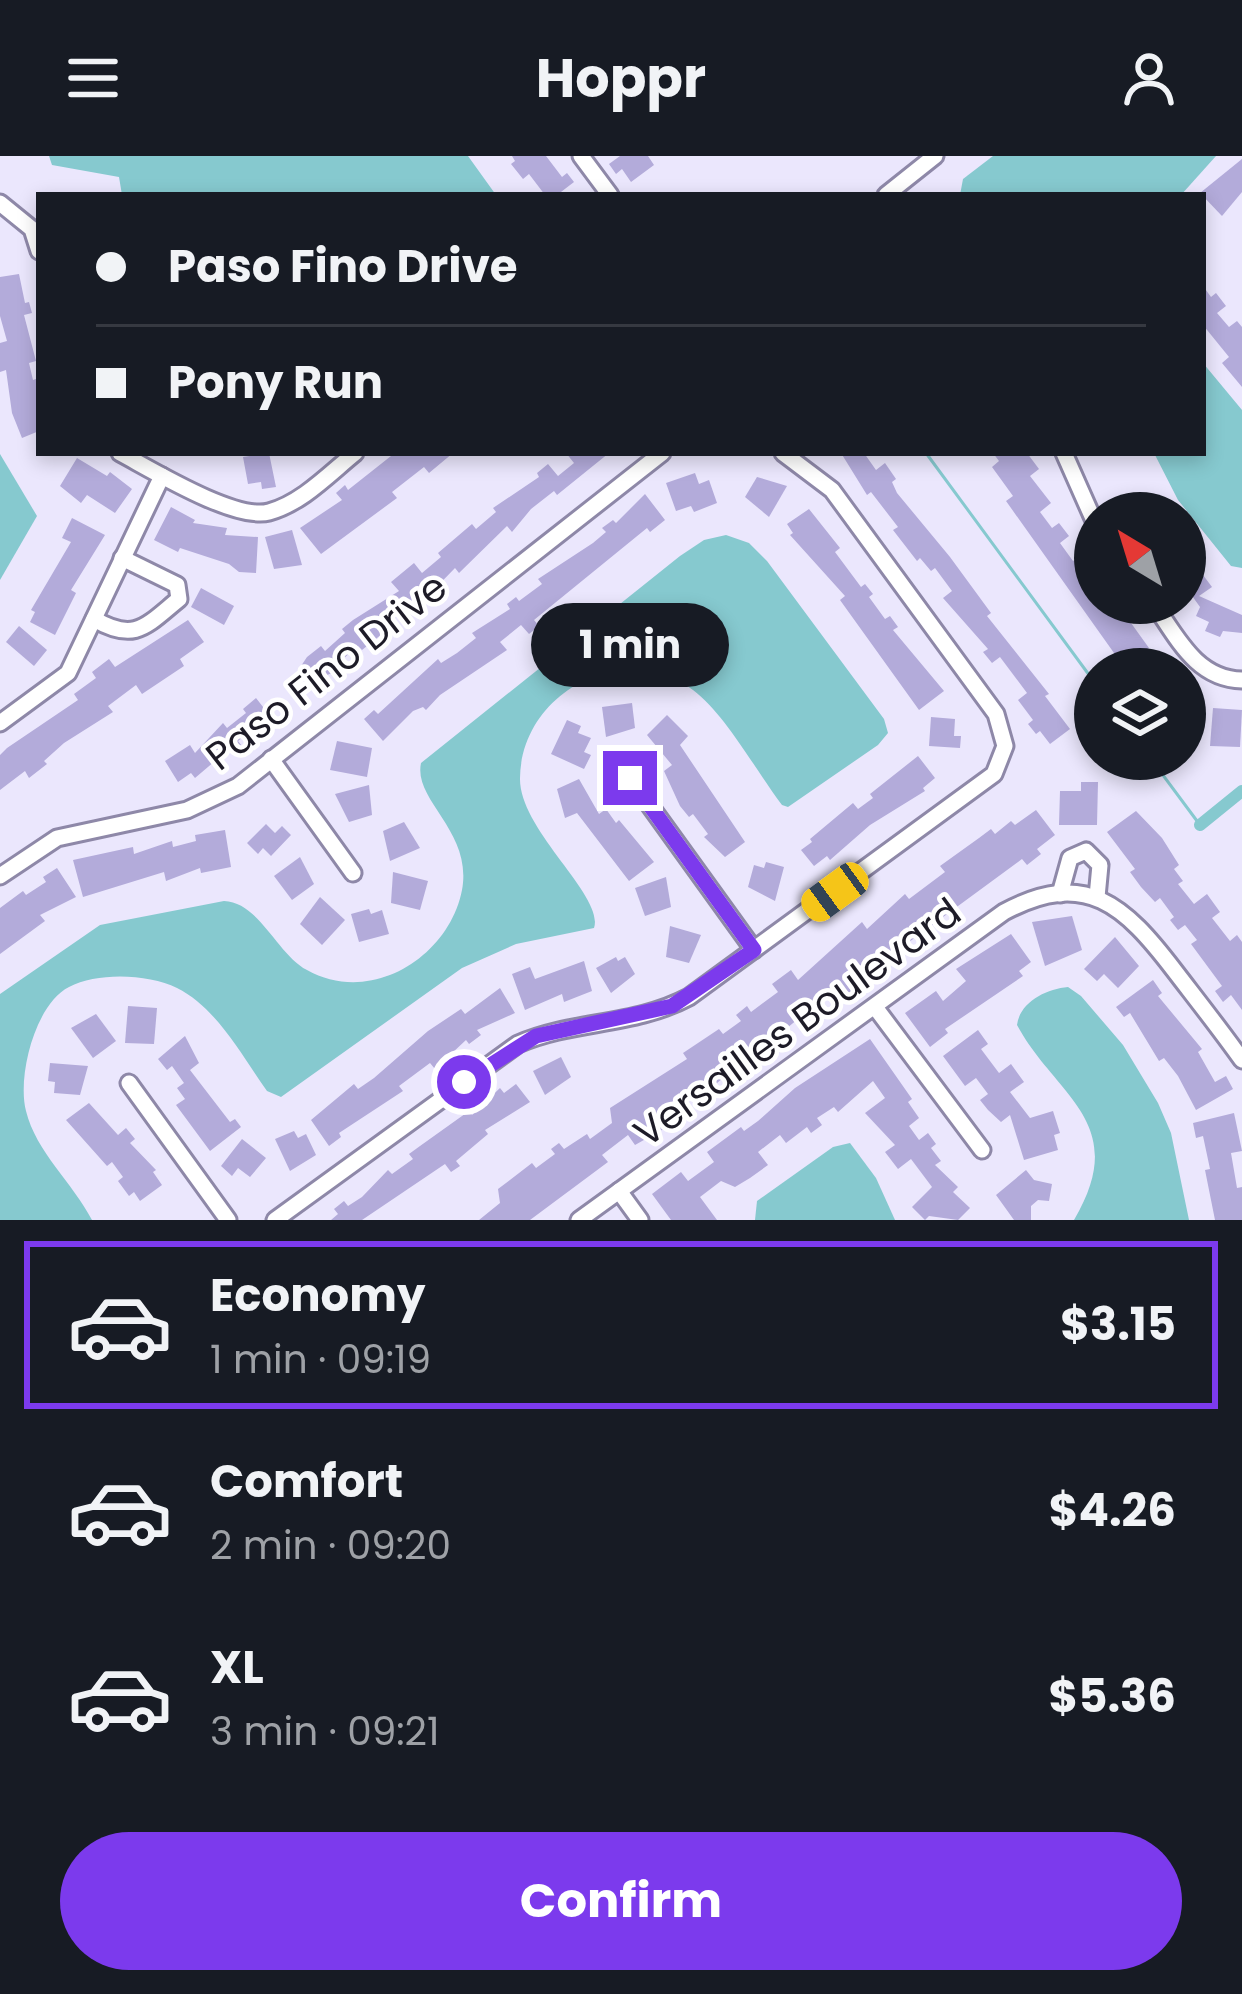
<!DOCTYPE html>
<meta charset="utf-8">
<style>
:root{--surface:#171b24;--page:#242831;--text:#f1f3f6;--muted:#9ea1a6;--line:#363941;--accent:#7c3aed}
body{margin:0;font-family:Poppins,sans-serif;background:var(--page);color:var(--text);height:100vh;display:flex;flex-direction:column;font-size:45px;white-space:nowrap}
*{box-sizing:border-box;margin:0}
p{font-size:39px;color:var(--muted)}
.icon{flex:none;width:66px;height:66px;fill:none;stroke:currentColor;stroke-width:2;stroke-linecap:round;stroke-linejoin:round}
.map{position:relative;height:1064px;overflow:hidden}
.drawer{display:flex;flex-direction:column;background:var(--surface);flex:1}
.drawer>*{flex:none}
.guide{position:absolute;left:36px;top:36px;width:1170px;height:264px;border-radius:0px;box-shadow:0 6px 18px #0003;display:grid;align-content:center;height:264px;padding:0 60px;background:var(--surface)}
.needle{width:78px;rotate:322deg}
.controls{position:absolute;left:1074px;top:336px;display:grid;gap:24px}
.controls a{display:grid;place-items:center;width:132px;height:132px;border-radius:50%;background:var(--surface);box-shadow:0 6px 18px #0003;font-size:60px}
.end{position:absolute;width:54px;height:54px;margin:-27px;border:15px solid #7c3aed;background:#fff;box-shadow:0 0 0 6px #fff}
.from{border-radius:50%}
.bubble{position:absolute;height:84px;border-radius:42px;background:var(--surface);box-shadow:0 6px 18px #0003;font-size:39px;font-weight:700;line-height:84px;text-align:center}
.car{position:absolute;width:36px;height:72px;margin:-36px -18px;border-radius:15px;box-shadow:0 0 9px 3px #0007;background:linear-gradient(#f5c518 24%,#345 0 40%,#f5c518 0 76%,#345 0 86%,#f5c518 0)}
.guide b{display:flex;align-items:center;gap:42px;height:114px;font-size:45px}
.guide b+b{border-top:3px solid var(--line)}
.guide i{width:30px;height:30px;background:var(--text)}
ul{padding:21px 0 0;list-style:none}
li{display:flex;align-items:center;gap:36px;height:168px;margin:0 24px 18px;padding:0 36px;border:6px solid transparent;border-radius:0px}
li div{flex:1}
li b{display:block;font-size:45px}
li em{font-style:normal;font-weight:700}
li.on{border-color:var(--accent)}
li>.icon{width:108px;height:108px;stroke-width:1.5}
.primary-button{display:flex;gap:24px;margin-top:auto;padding:24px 60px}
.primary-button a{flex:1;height:138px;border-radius:72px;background:var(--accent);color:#fff;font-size:48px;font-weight:700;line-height:138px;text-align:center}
header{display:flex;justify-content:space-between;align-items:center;height:156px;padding:0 60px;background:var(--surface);font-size:54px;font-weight:700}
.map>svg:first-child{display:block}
</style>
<header><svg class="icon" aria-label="menu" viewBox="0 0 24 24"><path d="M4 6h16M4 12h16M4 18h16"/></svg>Hoppr<svg class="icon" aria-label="person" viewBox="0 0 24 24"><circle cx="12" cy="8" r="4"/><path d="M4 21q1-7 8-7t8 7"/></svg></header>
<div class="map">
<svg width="1242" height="1064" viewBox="0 0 1242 1064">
<rect width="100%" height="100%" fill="#ebe7fd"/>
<!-- water -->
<g fill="#86c9cf">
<polygon points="49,0 468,0 496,39 122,39 119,21 52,9"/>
<polygon points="993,0 1216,0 1181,39 960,39 963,23"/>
<polygon points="1203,207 1242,254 1242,412 1231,410 1178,344 1154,297 1203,297"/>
<polygon points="0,298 37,360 0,424"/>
<path d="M726,379L749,387L767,405L884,563L888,577L878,589L788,651L782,649C756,615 726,559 693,534C623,482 521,537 520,622C519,674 605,740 594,772L516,788L462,812L281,941L267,935C242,900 217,852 177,832C148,818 98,816 69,831C35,848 17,921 26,955C36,996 73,1027 92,1064H0V838L100,769L224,745C259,746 277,798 307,814C371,850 449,801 462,734C473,675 413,645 421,607L680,400L704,384Z"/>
<path d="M1068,831L1081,840L1123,889L1158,947L1171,977L1189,1064H1074C1132,966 1055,940 1017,869C1020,846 1046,833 1068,831Z"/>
<polygon points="850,987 876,1022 895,1064 755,1064 757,1045 833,991"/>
</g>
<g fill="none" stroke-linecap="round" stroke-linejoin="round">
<!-- stream -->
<g stroke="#86c9cf" stroke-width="3">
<polyline points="926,297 1095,527"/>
<polyline points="1151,603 1200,669"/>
</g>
<!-- canal -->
<polyline stroke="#86c9cf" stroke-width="12" points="1200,669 1242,635"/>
</g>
<!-- building -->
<g fill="#b3abda">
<polygon points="512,0 546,0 562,21 567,17 574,26 557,39 545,39 529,18 523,23 511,8 515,5"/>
<polygon points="620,0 648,0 654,9 631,26 622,13 616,18 609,8"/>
<polygon points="1242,3 1242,36 1222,60 1200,37"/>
<polygon points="19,118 25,147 29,146 32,157 24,159 36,205 29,207 33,224 39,222 39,275 22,282 12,257 6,214 0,216 0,187 7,185 0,160 0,121"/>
<polygon points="1203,130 1211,141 1216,137 1226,150 1217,157 1229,171 1237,165 1242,171 1242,231 1222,207 1229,201 1203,169"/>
<polygon points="269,297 276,331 262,333 261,326 248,328 243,301"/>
<polygon points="389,297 453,297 429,317 424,311 392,336 397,342 321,398 300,372 342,344 336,337 345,329 348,334 391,300"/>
<polygon points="566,297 609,297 557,339 554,335 531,353 512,376 507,370 459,417 455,412 420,448 414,453 410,449 389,465 392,470 362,494 358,490 336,509 339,514 313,525 301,510 307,501 321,490 325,495 345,477 342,473 353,464 399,435 391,426 414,407 422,417 441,401 438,397 472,368 476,373 496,356 493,352 539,321 537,317 548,308 558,320 574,307"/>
<polygon points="841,297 864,297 876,314 885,307 896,323 892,326 897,337 950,401 991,457 987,460 1049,538 1045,540 1070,573 1050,588 1040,575 1036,578 1028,568 1033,564 1018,544 1027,537 1000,501 992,507 983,496 988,493 943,442 952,435 935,412 931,415 920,402 917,405 893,374 898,371 871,336 867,339"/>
<polygon points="993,297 1027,297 1039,313 1030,320 1051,347 1040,356 1052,372 1059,367 1069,380 1060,387 1073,405 1082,399 1092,412 1086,416 1095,428 1095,447 1107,447 1120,464 1126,460 1149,492 1144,496 1158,513 1127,513 1114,497 1006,345 1013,340 992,311 999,305"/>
<polygon points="77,302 107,320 110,316 132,333 115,357 87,339 81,347 60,330"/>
<polygon points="695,317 699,328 709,324 717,347 694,356 691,350 676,355 666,327"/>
<polygon points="757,321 787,330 769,361 745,341"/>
<polygon points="645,338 665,364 650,376 647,372 534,464 539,470 529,478 521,469 500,486 507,494 440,539 426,554 423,551 413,555 383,585 364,563 374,554 378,558 438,503 441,507 457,497 476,482 472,477 510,453 507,448 516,441 519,445 542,428 538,423 593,387 606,376 602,372 613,364 616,367"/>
<polygon points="171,351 195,364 193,367 227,372 225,379 258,381 256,417 239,416 229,408 180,392 178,396 154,384"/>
<polygon points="809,353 840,392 835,396 861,431 865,428 873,438 869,441 885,463 890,460 898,471 893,474 944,535 919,554 840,444 845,440 790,379 793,377 787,368"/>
<polygon points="72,362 105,379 71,434 76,437 55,479 30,466 35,456 31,454 71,386 62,382"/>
<polygon points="292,374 302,409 274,413 265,381"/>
<polygon points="1185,395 1212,431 1199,440 1242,459 1242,477 1223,475 1220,481 1205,475 1209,466 1196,460 1200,451 1185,430"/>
<polygon points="201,432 234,450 224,469 191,451"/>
<polygon points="188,464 204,486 180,503 184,510 142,538 136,529 108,550 113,556 64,587 44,605 47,608 29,622 25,615 0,634 0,599 7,592 78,544 74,538 96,522 92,516 109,503 115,511"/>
<polygon points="19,470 47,494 34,510 6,486"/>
<polygon points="256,542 274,565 264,573 260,568 238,585 242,590 232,598 228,594 195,622 191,617 178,626 165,605 190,589 195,597 223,567 227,572 246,557 243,553"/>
<polygon points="632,547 635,572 606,581 602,551"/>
<polygon points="1213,552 1242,554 1240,591 1210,590"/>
<polygon points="667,559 688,580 680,589 745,686 725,701 704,681 708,678 693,658 689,661 680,650 664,615 672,609 647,579"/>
<polygon points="931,561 955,563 954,580 961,580 960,592 929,590"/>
<polygon points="567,564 581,570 578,577 591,582 584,596 591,599 584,613 551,598"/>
<polygon points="337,585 372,592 367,621 330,614"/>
<polygon points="918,600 935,622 923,632 925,635 870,669 830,704 827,700 814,710 801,694 812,686 810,683 853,647 858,653 873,642 870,638"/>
<polygon points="579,623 599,658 606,653 616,667 619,664 654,706 629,725 577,657 565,662 557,633"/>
<polygon points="1081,626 1098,626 1097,669 1059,669 1060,635 1081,635"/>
<polygon points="369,629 372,659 349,666 335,638"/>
<polygon points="1036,654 1055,679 1037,693 1041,698 1027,709 1022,703 875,811 869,803 842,823 852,836 840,845 834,836 812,852 816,857 801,867 798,863 776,881 778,884 764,895 761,891 706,936 704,932 686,945 681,939 657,957 667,971 635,989 628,979 602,999 608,1006 530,1064 479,1064 500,1047 498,1033 506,1027 532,1007 536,1012 555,998 551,993 559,987 564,993 587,978 590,983 612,967 610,952 687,903 683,897 719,873 723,878 741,865 736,859 747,850 751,856 778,836 772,828 791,814 798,824 862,766 867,773 905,738 909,743 945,716 940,710 979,682 991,673 995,678 1011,665 1015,669"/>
<polygon points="1136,655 1162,682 1179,709 1174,713 1183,725 1178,728 1194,748 1207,738 1220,756 1212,762 1230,785 1237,779 1242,786 1242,854 1231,839 1223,846 1215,835 1222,830 1191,788 1197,784 1185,769 1178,774 1170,764 1174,761 1160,742 1155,746 1141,731 1130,716 1135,713 1107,676"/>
<polygon points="404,666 420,692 390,705 383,675"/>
<polygon points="266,668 275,677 282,670 291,679 271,700 263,692 258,698 247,687"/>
<polygon points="225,674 231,711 201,717 200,712 166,725 164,716 83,741 73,704 133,691 134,698 172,685 173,691 196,685 195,679"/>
<polygon points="300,701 314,728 292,744 274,720"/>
<polygon points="766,706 784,711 775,745 748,731 754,709 764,712"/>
<polygon points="57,712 76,741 40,759 45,765 0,798 0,752 23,735 26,739 46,726 43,721"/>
<polygon points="393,716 428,725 420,754 391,747"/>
<polygon points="666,721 671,751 645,760 635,732"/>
<polygon points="320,741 345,764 322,789 300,768"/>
<polygon points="369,753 371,758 382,754 389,778 359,786 351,758"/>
<polygon points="1072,760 1082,794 1045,810 1032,766"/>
<polygon points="670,770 701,779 689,807 666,801"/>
<polygon points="1011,778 1031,806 1019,815 1023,820 945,873 948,877 930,891 905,857 936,835 943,845 966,825 956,813"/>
<polygon points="1115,781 1139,810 1118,832 1104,818 1097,825 1084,813"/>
<polygon points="616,801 618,805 625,801 635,818 611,837 596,812"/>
<polygon points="584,805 592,835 564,846 562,838 525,854 512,818 530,811 535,823"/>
<polygon points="1153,824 1162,837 1158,840 1202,893 1198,896 1215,926 1226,920 1233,933 1196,954 1178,920 1164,902 1159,905 1130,857 1124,861 1116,851"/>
<polygon points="500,832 515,857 477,874 481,879 469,888 466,884 435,913 430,907 399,930 403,935 339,977 341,981 329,990 311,964 354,928 358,933 374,922 428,875 461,853 465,858"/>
<polygon points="128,850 157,852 154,888 125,887"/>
<polygon points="96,858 116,885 93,902 71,872"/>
<polygon points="978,874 988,888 981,893 999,917 1011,908 1024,926 1010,936 1030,962 1053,955 1060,977 1054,979 1058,994 1024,1004 1010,959 1001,966 988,954 980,944 988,938 976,922 965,930 943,900"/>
<polygon points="185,880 199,907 190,914 230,966 235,963 241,971 210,995 176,949 185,943 177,932 184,927 172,910 167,914 158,903"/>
<polygon points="870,883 912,943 908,946 919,962 909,970 919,984 928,977 936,988 931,992 941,1005 935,1009 958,1031 953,1036 970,1052 958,1064 929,1060 925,1064 912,1051 932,1031 911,1003 898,1013 885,996 895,989 865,957 885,942 873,925 838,956 834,951 817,962 822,969 811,977 807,971 786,987 780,979 758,996 768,1009 750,1022 735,1031 721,1025 700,1041 717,1064 671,1064 652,1038 681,1016 688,1025 714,1006 707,996 741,971 744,975 758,965 795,932"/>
<polygon points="561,901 571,921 545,939 533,915"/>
<polygon points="50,907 88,910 80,939 54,937 55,926 48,925"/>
<polygon points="516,928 530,946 485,974 488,978 456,1005 460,1010 451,1016 445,1008 362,1064 331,1064 338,1058 334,1053 344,1045 348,1050 362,1041 388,1014 392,1018 413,1003 409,998 420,990 469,955 472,959 500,932 504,937"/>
<polygon points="89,947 118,979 126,972 135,983 130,987 156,1014 153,1016 162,1029 140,1045 134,1036 129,1040 118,1025 123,1021 112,1006 107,1010 66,964"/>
<polygon points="1234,957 1242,995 1231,997 1237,1032 1242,1031 1242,1064 1215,1064 1205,1014 1210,1013 1203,980 1196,982 1193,967"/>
<polygon points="294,975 298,982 306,978 316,999 290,1015 275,983"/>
<polygon points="242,983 266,1002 250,1021 238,1012 232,1020 221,1010"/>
<polygon points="1026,1014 1034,1024 1052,1028 1049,1045 1038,1044 1031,1050 1031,1064 1014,1064 996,1039"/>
</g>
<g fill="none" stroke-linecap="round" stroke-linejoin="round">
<!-- minor casing -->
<g stroke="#8e88a8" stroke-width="21">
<g id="minor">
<polyline points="581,0 610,39"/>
<polyline points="886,39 935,0"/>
<polyline points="0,47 32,73 39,95"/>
<path d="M120,297C152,314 235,365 269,356C302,347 329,318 355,297"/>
<polyline points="1064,297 1095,367"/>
<path d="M1153,447C1177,481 1196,523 1242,524"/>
<path d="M94,463C135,487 146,470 179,443L177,429L122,402"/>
<polyline points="0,567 68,517 162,320"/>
<polyline points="271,603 353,717"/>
<polyline points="630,622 754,794"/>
<polyline points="0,720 57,682 187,654 238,630 662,297"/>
<polyline points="1060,738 1070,702 1086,695 1100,709 1097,741"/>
<polyline points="875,851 982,994"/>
<polyline points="129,927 228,1064"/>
<polyline points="619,1035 640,1064"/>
<path d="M275,1064L518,888C573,864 635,870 689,841L994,618L1005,590L996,558L832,334L783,297"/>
<path d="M579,1064L1004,756C1086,712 1125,750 1174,814C1197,844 1220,873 1242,904"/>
</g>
</g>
<!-- minor -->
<use href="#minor" stroke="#fff" stroke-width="15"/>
</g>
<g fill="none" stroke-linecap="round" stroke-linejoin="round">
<!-- route -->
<polyline stroke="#7c3aed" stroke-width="15" points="464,926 536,880 672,850 754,794 630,622"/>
</g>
<g text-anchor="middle" stroke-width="9" stroke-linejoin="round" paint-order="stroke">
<!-- street labels -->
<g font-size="39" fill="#1d1b27" stroke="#fff">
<text transform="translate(326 515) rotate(-38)" y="14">Paso Fino Drive</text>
<text transform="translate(797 866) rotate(-36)" y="14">Versailles Boulevard</text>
</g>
</g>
</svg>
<div class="controls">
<a><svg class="needle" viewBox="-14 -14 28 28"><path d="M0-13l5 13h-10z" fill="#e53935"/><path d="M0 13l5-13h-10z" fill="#9ea1a6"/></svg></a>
<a><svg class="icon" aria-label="layers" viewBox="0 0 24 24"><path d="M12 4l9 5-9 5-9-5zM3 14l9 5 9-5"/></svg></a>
</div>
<i class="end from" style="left:464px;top:926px"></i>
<i class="end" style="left:630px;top:622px"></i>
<div class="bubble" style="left:531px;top:447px;width:198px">1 min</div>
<i class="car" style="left:835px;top:736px;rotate:234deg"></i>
<div class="guide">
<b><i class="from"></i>Paso Fino Drive</b>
<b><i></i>Pony Run</b>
</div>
</div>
<section class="drawer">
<ul>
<li class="on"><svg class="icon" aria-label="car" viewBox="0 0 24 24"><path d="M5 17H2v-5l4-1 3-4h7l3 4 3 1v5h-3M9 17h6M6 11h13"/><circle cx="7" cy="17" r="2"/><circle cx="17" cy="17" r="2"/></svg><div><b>Economy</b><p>1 min · 09:19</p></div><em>$3.15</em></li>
<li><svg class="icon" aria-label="car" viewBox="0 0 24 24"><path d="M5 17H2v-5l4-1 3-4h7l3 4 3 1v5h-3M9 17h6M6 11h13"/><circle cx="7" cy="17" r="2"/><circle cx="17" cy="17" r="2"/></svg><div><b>Comfort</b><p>2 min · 09:20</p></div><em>$4.26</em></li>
<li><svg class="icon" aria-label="car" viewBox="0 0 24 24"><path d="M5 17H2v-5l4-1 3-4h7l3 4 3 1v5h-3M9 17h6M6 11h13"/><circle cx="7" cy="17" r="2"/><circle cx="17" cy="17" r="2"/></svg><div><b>XL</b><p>3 min · 09:21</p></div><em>$5.36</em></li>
</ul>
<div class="primary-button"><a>Confirm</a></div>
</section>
